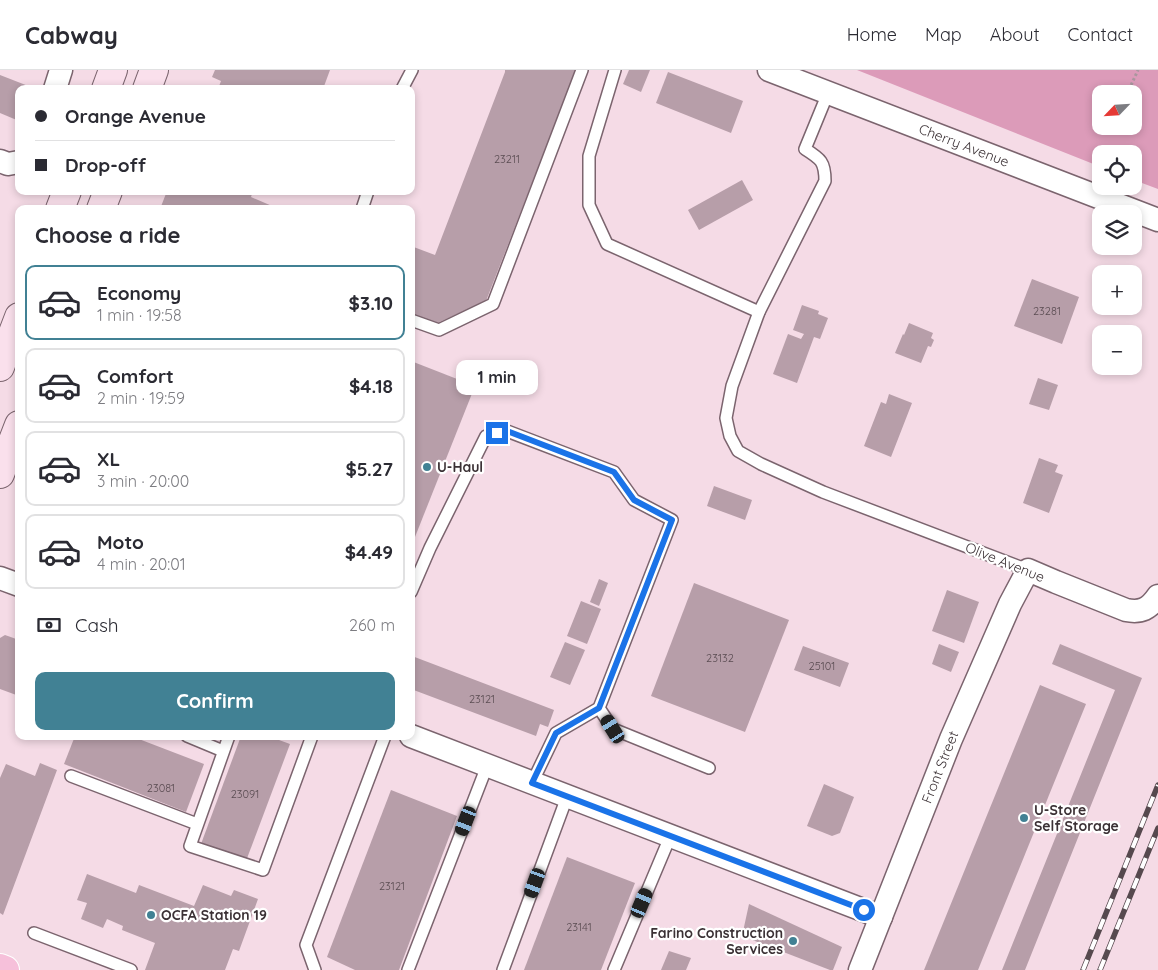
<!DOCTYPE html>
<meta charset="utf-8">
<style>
:root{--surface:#fff;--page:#f7f7f7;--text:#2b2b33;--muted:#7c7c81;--line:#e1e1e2;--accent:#418194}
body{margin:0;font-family:Quicksand,sans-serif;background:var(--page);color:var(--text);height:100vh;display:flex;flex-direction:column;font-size:19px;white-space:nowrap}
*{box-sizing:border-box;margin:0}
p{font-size:16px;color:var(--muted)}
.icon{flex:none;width:28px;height:28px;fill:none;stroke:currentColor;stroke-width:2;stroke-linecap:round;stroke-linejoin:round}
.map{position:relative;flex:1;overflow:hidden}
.side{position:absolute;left:15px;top:135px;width:400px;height:535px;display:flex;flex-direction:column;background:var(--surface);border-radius:10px;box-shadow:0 2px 8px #0003}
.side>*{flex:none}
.hud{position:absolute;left:15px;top:15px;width:400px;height:110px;border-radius:10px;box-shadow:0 2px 8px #0003;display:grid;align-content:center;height:110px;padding:0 20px;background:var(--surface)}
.needle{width:32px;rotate:245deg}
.tools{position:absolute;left:1092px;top:15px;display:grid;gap:10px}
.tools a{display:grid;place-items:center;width:50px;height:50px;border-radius:10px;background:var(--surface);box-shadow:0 2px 8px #0003;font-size:25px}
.end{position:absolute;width:22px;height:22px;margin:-11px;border:6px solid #1a73e8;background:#fff;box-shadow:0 0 0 2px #fff}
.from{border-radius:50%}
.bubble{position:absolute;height:35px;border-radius:10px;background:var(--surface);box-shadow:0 2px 8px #0003;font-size:16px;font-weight:700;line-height:35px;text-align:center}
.car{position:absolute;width:15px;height:30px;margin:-15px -8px;border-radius:6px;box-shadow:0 0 4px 1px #0007;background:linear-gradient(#222 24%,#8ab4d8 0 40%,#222 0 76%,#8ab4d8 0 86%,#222 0)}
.hud b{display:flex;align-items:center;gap:18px;height:48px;font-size:19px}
.hud b+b{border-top:1px solid var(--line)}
.hud i{width:12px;height:12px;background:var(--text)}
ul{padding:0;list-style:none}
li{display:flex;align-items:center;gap:15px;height:75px;margin:0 10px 8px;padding:0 10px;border:2px solid var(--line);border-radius:10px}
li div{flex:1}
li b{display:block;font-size:19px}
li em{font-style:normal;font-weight:700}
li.current{border-color:var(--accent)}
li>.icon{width:45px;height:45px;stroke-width:1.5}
h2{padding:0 20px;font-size:22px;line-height:60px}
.pay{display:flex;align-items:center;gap:12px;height:55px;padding:0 20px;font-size:19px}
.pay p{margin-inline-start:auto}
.primary-button{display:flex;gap:10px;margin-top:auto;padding:10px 20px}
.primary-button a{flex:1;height:58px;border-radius:10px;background:var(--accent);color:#fff;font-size:20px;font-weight:700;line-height:58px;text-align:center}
header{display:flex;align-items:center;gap:30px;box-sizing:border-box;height:70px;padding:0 25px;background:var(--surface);border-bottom:1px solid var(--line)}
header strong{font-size:24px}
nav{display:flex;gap:28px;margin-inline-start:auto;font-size:18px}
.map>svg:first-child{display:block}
</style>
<header>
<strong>Cabway</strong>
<nav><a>Home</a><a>Map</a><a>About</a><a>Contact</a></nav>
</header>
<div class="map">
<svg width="1158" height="900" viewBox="0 0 1158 900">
<rect width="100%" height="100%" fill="#f5dbe6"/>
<!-- green -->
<path fill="#dc9bb9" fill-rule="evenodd" d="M857,0H1158V119L1134,110V84H1101V97ZM1101,24H1134V56H1101Z"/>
<!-- building -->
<g fill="#b79ea9">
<polygon points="215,0 330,0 323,19 218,19 221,11 212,7"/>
<polygon points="505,0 576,0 486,231 435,254 411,245 411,176 435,185 505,2"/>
<polygon points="629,0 650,0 641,22 623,14"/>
<polygon points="668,2 743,31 731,63 656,33"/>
<polygon points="0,5 36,19 19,19 19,51 0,43"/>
<polygon points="742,110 753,130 699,160 688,140"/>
<polygon points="167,121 253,121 251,127 279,139 160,139"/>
<polygon points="1032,209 1079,227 1062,274 1014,256"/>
<polygon points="802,235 819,241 818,244 828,248 820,269 814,267 797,313 773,304 788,264 801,269 804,264 793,260"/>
<polygon points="909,253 933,263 931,268 934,270 931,277 928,276 921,293 895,283 903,264 904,265"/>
<polygon points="411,291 475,316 411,477"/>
<polygon points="1038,308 1058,315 1049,340 1029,334"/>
<polygon points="889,324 912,333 891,387 864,376 881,332 886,334"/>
<polygon points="1039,388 1058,395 1055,402 1063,405 1049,443 1023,433"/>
<polygon points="714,416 752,430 745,450 707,436"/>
<polygon points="599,509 608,513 599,536 590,532"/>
<polygon points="694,513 789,550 745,662 651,626"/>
<polygon points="947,520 979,532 964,573 932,561"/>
<polygon points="581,531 601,539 587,574 567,566"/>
<polygon points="5,565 19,570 19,626 0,619 0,568"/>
<polygon points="565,572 585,580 570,615 550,607"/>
<polygon points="939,574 959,582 951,602 932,594"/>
<polygon points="1060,574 1142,608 1025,900 1002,900 1115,620 1052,594"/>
<polygon points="803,576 849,593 840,617 794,600"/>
<polygon points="412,586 554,640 548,657 540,654 536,666 411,619"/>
<polygon points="1040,615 1086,634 978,900 924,900"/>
<polygon points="75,666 131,666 204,694 186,742 64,694"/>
<polygon points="241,666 268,666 290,674 246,791 201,774"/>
<polygon points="40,693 57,700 3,845 0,843 0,708 6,694 35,706"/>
<polygon points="824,714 854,727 840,763 832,766 807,756"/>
<polygon points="391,720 457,746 399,900 355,900 327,887"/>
<polygon points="567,787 635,813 601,900 524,900"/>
<polygon points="87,804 136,823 139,815 194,836 203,815 231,826 234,820 258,829 239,881 233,879 225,900 145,900 155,873 122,860 123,856 107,849 103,858 81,849 87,833 77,830"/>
<polygon points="749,834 842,877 833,900 830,900 742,866"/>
<polygon points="669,881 691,888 686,900 661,900"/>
</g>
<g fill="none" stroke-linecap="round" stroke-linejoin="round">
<!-- service casing -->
<g stroke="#7b646e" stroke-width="14">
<g id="service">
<polyline points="615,0 589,86 589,135 607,174 759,242"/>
<polyline points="402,19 412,0"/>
<path d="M828,23L805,79C821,89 825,92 825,111L759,242L732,316L726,348L730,366L738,381L761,394L823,422L1028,500"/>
<polyline points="362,139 368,121"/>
<polyline points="411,250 439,260 493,234 582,0"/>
<polyline points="411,522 430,478 486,366 507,361 614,402 634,430 672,450 599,638 556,663 532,713"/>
<polyline points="599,638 613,659 709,698"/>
<polyline points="187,666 223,681"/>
<polyline points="229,666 190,776 263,800 312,666"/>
<polyline points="71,706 197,754"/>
<polyline points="34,863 131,900"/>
<polyline points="315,900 306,875 385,666"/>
<polyline points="408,900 487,696"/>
<polyline points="503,900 567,727"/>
<polyline points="614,900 670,767"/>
</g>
</g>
<!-- minor casing -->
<g stroke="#7b646e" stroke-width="25">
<g id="minor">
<path id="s1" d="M769,0L1158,150"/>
<polyline points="55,19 61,0"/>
<polyline points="0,91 8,94 19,92"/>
<polyline points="0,508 19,515"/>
<polyline points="411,666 881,847"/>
<path id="s2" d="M860,900L951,669L1010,534L1028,500L1056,512L1126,540C1141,543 1149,539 1158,526"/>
</g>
</g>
<!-- secondary casing -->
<g stroke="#7b646e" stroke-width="30">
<g id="secondary">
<polyline points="106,19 113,0"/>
<polyline points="147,19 154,0"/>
<polyline points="60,139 67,121"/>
<polyline points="101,139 108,121"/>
<polyline points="0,297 19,247"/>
<polyline points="0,404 19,355"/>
</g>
</g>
<!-- primary casing -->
<g stroke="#fff" stroke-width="30">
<polyline id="primary" points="0,898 5,900"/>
</g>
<!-- path -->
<polyline stroke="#aa969e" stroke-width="3" stroke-dasharray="2.5 2.5" stroke-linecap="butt" points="1127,24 1138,0"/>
<!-- service -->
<use href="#service" stroke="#fff" stroke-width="11"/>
<!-- minor -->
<use href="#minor" stroke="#fff" stroke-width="22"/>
<!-- secondary -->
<use href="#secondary" stroke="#fae0ec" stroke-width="28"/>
<!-- primary -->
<use href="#primary" stroke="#f6c0da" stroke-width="28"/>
<!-- rail casing -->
<g stroke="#56494e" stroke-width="5.5">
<g id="rail">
<polyline points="1083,900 1158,715"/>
<polyline points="1100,900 1158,758"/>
</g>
</g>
<!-- rail -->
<use href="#rail" stroke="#fff" stroke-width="4" stroke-dasharray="11" stroke-linecap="butt"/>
</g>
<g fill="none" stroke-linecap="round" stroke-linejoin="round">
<!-- route -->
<polyline stroke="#1a73e8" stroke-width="6" points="497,363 507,361 614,402 634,430 672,450 599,638 556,663 532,713 864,840"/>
</g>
<!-- markers -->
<g fill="#418194" stroke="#fff" stroke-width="2">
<circle cx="427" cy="397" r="5"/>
<circle cx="1024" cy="748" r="5"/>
<circle cx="151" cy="845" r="5"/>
<circle cx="793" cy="871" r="5"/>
</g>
<g text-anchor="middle" stroke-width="4.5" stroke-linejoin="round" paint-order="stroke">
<!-- number labels -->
<g font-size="11" fill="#5a4c52">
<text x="507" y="93">23211</text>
<text x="1047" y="245">23281</text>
<text x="720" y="592">23132</text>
<text x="822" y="600">25101</text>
<text x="482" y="633">23121</text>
<text x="161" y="722">23081</text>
<text x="245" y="728">23091</text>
<text x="392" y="820">23121</text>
<text x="579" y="861">23141</text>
</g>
<!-- street labels -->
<g font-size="14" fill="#3b3135" stroke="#fff">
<text dy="5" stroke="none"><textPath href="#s1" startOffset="209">Cherry Avenue</textPath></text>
<text transform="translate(1005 492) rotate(22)" y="5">Olive Avenue</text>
<text dy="5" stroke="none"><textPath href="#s2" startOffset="218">Front Street</textPath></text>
</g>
<!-- poi labels -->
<g font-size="14" font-weight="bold" fill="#3b3135" stroke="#fff" text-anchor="start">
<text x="437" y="402">U-Haul</text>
<text x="1034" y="745">U-Store<tspan x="1034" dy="16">Self Storage</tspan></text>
<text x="161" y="850">OCFA Station 19</text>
<text x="783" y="868" text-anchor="end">Farino Construction<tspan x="783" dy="16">Services</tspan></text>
</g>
</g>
</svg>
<div class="tools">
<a><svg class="needle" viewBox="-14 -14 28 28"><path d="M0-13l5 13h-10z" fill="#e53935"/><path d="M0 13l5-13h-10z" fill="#7c7c81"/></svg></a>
<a><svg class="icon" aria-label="locate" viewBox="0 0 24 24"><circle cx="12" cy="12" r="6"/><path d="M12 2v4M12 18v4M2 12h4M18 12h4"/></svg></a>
<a><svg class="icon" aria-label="layers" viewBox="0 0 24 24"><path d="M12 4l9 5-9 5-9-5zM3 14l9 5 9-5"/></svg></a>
<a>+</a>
<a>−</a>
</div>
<i class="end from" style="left:864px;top:840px"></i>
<i class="end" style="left:497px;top:363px"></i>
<div class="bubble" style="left:456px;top:290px;width:82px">1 min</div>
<i class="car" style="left:613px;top:659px;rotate:328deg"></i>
<i class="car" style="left:466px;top:751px;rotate:201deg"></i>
<i class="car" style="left:535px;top:813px;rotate:200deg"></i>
<i class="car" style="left:642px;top:833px;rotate:23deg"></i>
<div class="hud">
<b><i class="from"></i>Orange Avenue</b>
<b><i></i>Drop-off</b>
</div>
<section class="side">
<h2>Choose a ride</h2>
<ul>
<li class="current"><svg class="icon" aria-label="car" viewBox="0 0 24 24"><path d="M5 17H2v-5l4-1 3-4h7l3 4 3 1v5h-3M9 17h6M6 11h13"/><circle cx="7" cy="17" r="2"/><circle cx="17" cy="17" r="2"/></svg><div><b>Economy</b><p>1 min · 19:58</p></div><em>$3.10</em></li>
<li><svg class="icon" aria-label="car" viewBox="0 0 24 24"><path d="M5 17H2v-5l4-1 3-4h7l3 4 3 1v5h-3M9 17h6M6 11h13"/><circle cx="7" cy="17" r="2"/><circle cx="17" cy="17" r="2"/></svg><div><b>Comfort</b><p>2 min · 19:59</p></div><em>$4.18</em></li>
<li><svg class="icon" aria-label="car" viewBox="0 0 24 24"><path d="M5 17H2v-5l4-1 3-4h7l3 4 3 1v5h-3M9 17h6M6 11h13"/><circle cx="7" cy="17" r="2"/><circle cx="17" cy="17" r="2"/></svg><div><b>XL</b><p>3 min · 20:00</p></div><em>$5.27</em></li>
<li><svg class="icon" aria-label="car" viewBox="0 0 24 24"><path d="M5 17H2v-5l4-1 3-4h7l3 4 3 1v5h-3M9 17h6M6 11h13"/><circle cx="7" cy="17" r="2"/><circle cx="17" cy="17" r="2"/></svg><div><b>Moto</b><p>4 min · 20:01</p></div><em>$4.49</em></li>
</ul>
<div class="pay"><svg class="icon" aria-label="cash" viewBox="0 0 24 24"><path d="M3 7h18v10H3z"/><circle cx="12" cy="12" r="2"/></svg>Cash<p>260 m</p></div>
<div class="primary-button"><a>Confirm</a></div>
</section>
</div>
